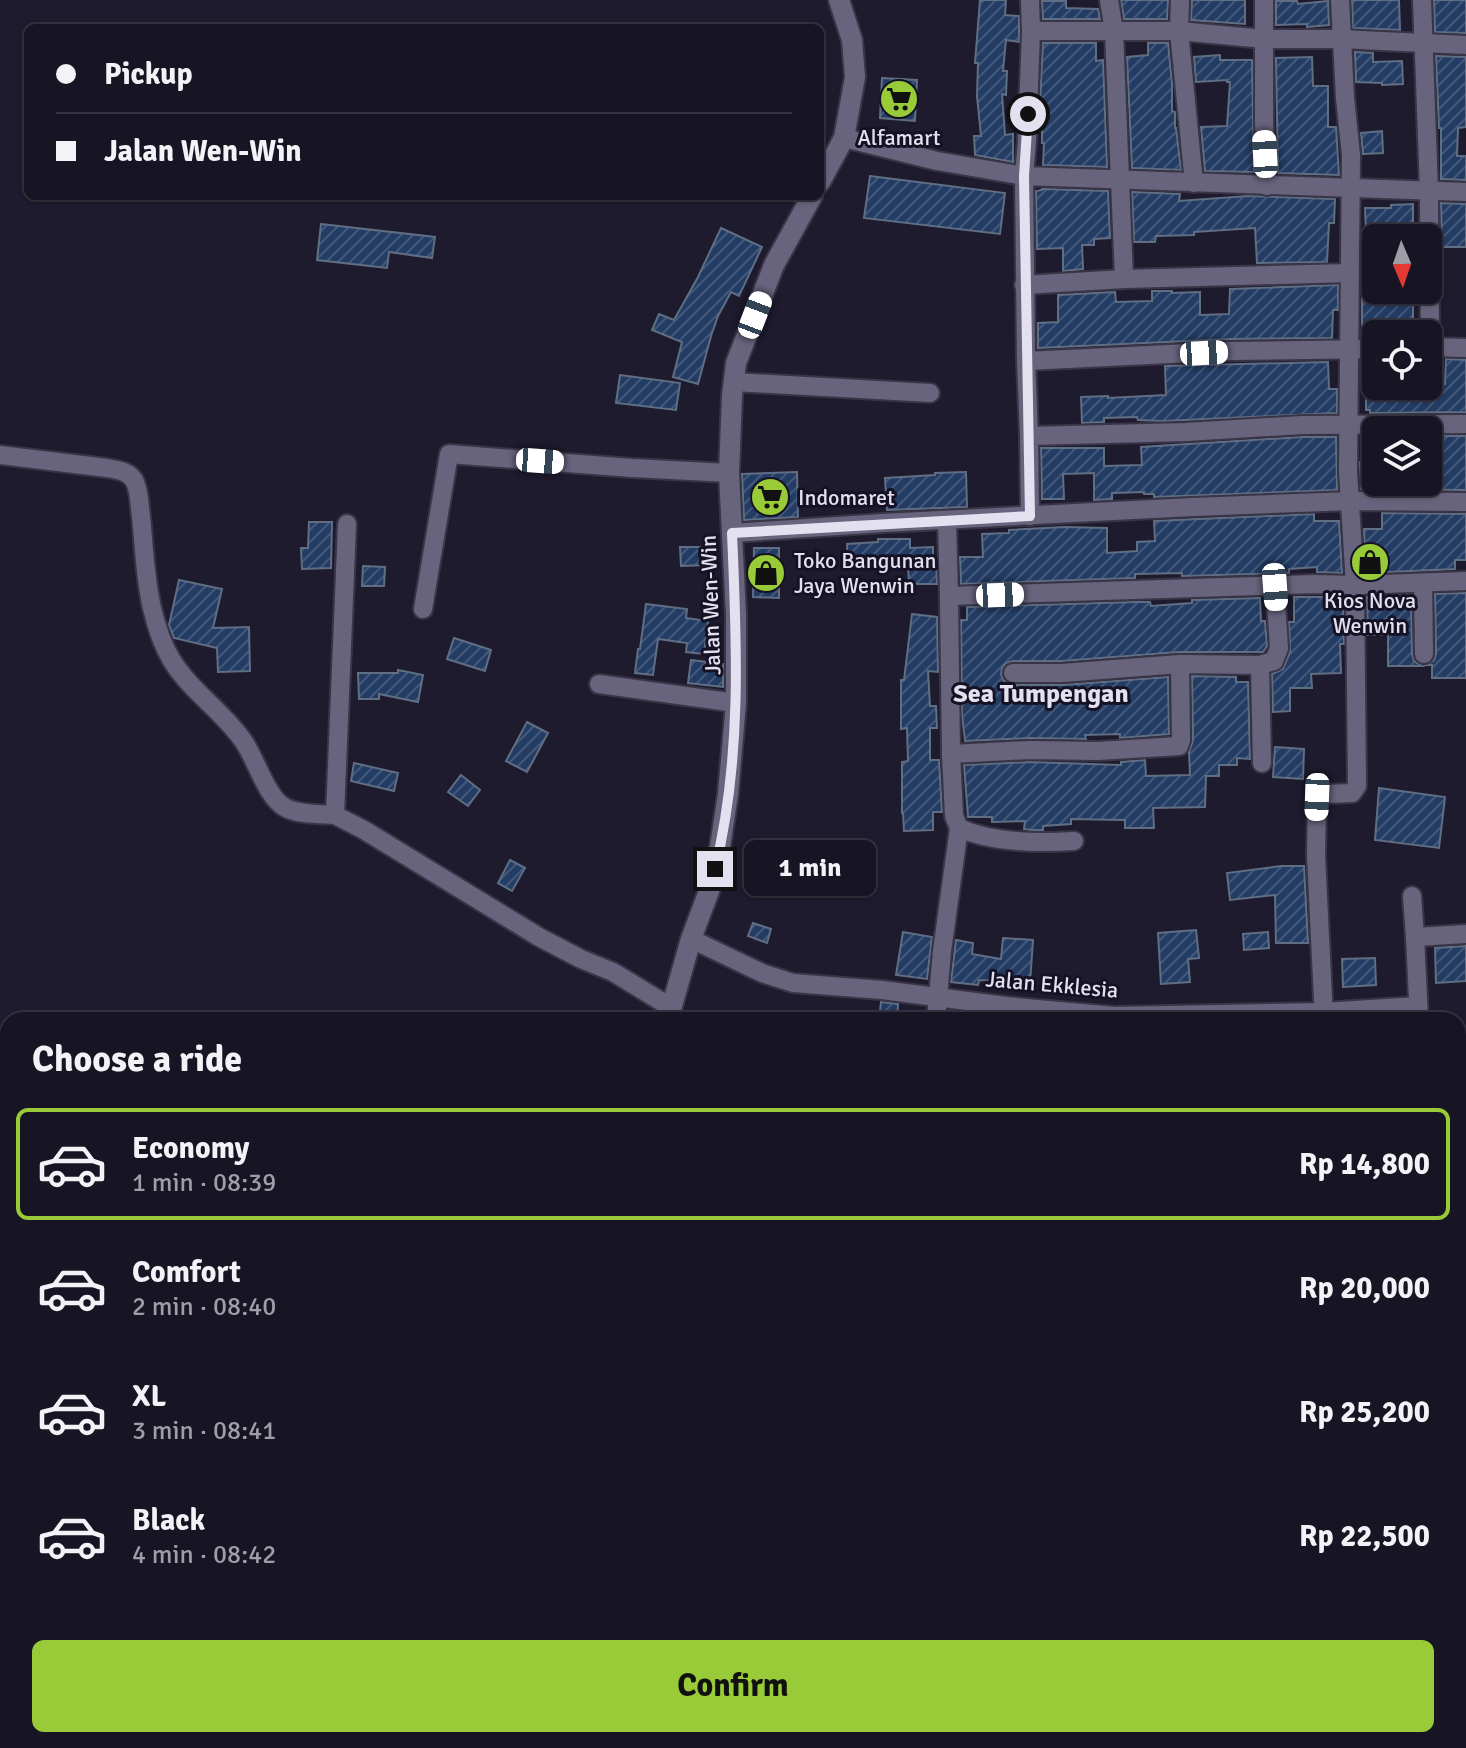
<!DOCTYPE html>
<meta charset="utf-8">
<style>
:root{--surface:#171423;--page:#201d2b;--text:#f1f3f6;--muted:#9e9ea6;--line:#363341;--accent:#98cb37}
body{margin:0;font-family:Signika,sans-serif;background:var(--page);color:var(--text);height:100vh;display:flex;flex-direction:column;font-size:30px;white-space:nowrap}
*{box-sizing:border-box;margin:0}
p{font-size:26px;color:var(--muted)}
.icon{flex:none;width:44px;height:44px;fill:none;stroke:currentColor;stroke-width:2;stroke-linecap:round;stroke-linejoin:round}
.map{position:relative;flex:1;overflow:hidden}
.details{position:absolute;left:0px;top:1012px;width:1466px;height:736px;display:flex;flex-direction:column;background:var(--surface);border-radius:24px 24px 0 0;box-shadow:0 2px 6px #0004,0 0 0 2px var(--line)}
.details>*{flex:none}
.hud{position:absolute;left:24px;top:24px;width:800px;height:176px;border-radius:12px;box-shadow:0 2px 6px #0004,0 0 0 2px var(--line);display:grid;align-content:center;height:176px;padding:0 32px;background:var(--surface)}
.needle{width:52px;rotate:178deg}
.tools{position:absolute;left:1362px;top:224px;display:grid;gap:16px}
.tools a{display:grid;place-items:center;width:80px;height:80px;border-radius:12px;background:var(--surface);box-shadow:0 2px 6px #0004,0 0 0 2px var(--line);font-size:40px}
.end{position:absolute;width:36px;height:36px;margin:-18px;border:10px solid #e3e1ef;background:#111;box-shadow:0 0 0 4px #111}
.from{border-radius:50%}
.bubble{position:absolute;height:56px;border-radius:12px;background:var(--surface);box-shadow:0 2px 6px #0004,0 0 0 2px var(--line);font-size:26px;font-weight:800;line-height:56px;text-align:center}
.car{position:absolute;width:24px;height:48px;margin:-24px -12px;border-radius:10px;box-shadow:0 0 6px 2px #0007;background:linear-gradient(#fff 24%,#345 0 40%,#fff 0 76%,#345 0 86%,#fff 0)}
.hud b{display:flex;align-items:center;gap:28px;height:76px;font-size:30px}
.hud b+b{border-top:2px solid var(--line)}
.hud i{width:20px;height:20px;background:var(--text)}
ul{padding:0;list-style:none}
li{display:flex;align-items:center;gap:24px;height:112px;margin:0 16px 12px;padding:0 16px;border:4px solid transparent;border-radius:12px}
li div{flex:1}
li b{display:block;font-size:30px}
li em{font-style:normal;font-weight:800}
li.selected{border-color:var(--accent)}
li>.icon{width:72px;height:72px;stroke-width:1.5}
h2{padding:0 32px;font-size:36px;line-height:96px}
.primary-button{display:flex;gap:16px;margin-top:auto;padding:16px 32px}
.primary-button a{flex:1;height:92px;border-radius:12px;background:var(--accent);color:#111;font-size:32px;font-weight:800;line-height:92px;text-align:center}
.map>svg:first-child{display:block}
</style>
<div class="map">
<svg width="1466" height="1748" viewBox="0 0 1466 1748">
<defs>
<pattern id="building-hatch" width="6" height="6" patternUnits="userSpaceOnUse" patternTransform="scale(2)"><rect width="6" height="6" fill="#233c64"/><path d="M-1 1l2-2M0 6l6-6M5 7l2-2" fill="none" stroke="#43587a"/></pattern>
</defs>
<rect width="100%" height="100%" fill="#1f1b2f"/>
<!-- building -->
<g fill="url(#building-hatch)" stroke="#606e84" stroke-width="2">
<polygon points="980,0 1006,0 1005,15 1019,16 1019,42 1006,40 1003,71 1007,71 1006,95 1002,94 1005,135 1013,134 1013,162 975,155 974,136 981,136 977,96 978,63 975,63"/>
<polygon points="1121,0 1168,0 1167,19 1124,19"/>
<polygon points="1192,0 1245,0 1245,24 1191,20"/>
<polygon points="1352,0 1399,0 1400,30 1353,28"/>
<polygon points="1434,0 1466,0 1466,33 1435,32"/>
<polygon points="1042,1 1066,1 1066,8 1098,9 1100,19 1043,19"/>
<polygon points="1276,1 1297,1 1298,4 1328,1 1329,25 1307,27 1307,24 1276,25"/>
<polygon points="1043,43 1096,43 1096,61 1103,60 1107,167 1043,165 1044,143 1042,143 1042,103 1040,103"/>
<polygon points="1148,43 1168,43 1172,84 1172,111 1175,112 1175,128 1176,128 1181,170 1132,168 1127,57 1148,55"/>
<polygon points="1355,52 1373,53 1373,62 1402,61 1403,84 1382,85 1382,83 1356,82"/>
<polygon points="1220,55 1220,60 1252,60 1254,172 1205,171 1201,127 1227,126 1230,82 1227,82 1227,80 1196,82 1194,57"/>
<polygon points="1436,56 1466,57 1466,127 1458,128 1457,156 1466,156 1466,180 1441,179 1441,128 1439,128"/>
<polygon points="1312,57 1313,86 1328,86 1328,127 1336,127 1339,175 1278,173 1276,58"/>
<polygon points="882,78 917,80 915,121 880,118"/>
<polygon points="1382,131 1383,153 1363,154 1361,133"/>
<polygon points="870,176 1005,193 1000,234 864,218"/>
<polygon points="1042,189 1108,191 1110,238 1094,239 1094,245 1082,245 1083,269 1063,271 1063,248 1037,249 1036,191 1042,190"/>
<polygon points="1132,192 1180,194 1179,201 1248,196 1335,199 1334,223 1329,223 1327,262 1257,263 1255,228 1194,232 1194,235 1156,236 1155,242 1134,242"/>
<polygon points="1441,203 1466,204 1466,247 1442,247"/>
<polygon points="1413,204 1413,224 1386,224 1386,235 1366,235 1365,208 1391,208 1391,205"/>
<polygon points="321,224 435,237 432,258 389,252 387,268 317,260"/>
<polygon points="721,228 762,247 739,296 731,292 718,316 711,336 698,384 673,377 682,342 652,330 659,314 674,320 698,277"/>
<polygon points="1376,255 1376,290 1413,290 1413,334 1376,334 1376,337 1362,337 1362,256"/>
<polygon points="1338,285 1338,310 1333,310 1332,338 1231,339 1038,348 1038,323 1058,322 1058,295 1115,292 1116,302 1152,301 1152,291 1172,291 1172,293 1200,292 1200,315 1229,314 1230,289"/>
<polygon points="1446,359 1466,360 1466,412 1370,413 1370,410 1366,410 1366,389 1414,388 1445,384"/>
<polygon points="1328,362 1329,389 1337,389 1337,413 1163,421 1138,420 1137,417 1104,418 1104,422 1082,423 1081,397 1108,396 1108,398 1166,395 1165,366"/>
<polygon points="620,375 680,383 676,410 616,403"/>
<polygon points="1428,436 1466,436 1466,490 1361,489 1360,462 1376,462 1376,482 1428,482"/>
<polygon points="1302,437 1336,437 1337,490 1154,497 1154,494 1144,494 1144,492 1112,493 1112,499 1094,500 1094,473 1063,474 1064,499 1042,499 1041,448 1104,448 1104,466 1142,465 1141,447"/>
<polygon points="797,472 798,517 744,520 742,474"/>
<polygon points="966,472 967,507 887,510 885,478 935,475 935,473"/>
<polygon points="1382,513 1466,514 1466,560 1455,560 1455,569 1366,573 1364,529 1382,529"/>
<polygon points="1314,514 1314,521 1339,521 1342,573 1317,572 1317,567 1289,569 1289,573 1182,576 1182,573 1135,574 1135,578 961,584 960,557 983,557 982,534 1009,533 1009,530 1064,527 1107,528 1107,553 1137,551 1137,542 1155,541 1154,521"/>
<polygon points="309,522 332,522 331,568 302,569 301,548 308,548"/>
<polygon points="878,539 910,539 910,548 933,547 933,558 936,558 937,584 909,584 908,566 891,566 891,563 848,563 847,544 878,542"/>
<polygon points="680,547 707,547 708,565 681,566"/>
<polygon points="754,548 779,548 779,598 753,597"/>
<polygon points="363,566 385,567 384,586 362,586"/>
<polygon points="179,580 222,589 213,628 249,627 250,671 218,672 217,648 174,638 169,625"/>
<polygon points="1466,593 1466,678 1432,678 1432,665 1426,665 1434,660 1436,654 1435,594"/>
<polygon points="1411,595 1412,654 1414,661 1422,666 1388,666 1388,635 1368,635 1367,597"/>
<polygon points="1294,597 1343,597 1344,644 1340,644 1341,673 1311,674 1312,688 1290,688 1290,711 1273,712 1272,674 1283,669 1290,652 1289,622 1294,622"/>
<polygon points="1260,598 1261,621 1265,621 1267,646 1263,652 1179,652 1062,661 1013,661 1006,663 1002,668 1001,674 1003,680 1013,685 1063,685 1168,677 1169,734 1120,738 1120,734 1085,735 1086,739 1030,738 965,741 962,714 961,620 967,620 967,607 1136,602 1150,602 1151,606 1192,603 1192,600"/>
<polygon points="646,604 687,609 686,618 708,621 704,654 686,652 687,643 658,639 653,675 635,673 638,649 640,649"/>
<polygon points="912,614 937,617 938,672 928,671 930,706 936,706 937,728 930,728 930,760 939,760 942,812 933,812 933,830 904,831 903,813 902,813 902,762 908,761 907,728 901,729 901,680 904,680"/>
<polygon points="454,638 491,650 485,671 447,659"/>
<polygon points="691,660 723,664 723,687 688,683"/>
<polygon points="398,670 423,675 418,702 379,694 379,699 359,699 358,673 398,673"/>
<polygon points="1192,676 1236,677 1236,682 1248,682 1250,759 1237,758 1237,765 1219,765 1219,776 1206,776 1205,807 1153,808 1154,828 1125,828 1125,820 1071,819 1071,824 1043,826 1043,830 1031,830 1024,829 1025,821 992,822 992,817 968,817 964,765 1030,762 1121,765 1121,762 1145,760 1146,776 1190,775 1189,752 1193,740"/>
<polygon points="527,722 548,733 527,772 506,761"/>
<polygon points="1275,747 1304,749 1303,779 1273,777"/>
<polygon points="354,763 398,773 394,791 351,781"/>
<polygon points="461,775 480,790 468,806 448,792"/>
<polygon points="1379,788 1445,797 1439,848 1375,840"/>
<polygon points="510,860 525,868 512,891 498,883"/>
<polygon points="1281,866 1304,866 1308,943 1276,943 1275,895 1230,900 1227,873"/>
<polygon points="753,923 771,929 767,943 748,936"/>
<polygon points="1196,930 1199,958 1188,959 1190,982 1161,984 1158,933"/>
<polygon points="903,932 932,937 927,979 896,975"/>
<polygon points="1268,932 1269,948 1244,950 1243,934"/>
<polygon points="1003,938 1033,940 1030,983 979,980 978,985 951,982 956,940 973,943 972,954 1001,959"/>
<polygon points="1466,946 1466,981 1436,983 1435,948"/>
<polygon points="1375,958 1376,985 1343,987 1342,959"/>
<polygon points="881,1002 898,1004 897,1020 879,1020"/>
</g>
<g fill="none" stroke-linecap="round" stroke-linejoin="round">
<!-- minor casing -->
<g stroke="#393547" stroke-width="22">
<g id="minor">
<polyline points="1109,0 1114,31 1124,279"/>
<polyline points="1180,0 1179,31 1194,183"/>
<polyline points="1264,0 1264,123 1267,186"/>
<polyline points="1422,0 1429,191 1430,346"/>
<polyline points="1031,31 1179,31 1264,39 1340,39 1466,45"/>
<polyline points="844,138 937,161 1024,176 1466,192"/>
<polyline points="1024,285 1124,279 1350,273"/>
<polyline points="1428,347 1466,348"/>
<polyline points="1026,361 1231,351 1376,349"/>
<polyline points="734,382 930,393"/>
<polyline points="1029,436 1026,361 1024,176 1027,141 1031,31 1030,0"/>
<path d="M0,455L107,468C118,470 128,471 134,480C140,491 139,505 141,516C144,547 145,578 152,608C156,625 162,644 171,659C190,691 223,711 244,742C256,759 267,799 286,808C300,815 320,814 335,815"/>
<polyline points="1030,516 1029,436 1186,432 1302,425 1466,424"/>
<polyline points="947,521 949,596"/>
<polyline points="347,524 335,815 364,830 539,937 581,959 613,972 672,1008"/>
<polyline points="732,533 883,523 1192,507 1351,501 1466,502"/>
<polyline points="1423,583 1424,654"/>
<polyline points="423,609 449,454 632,468 729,473"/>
<polyline points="1180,664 1181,740 1179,746 1098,751 1030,750 951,754 949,596 1314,584 1355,585 1348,471 1351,155 1345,98 1340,0"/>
<polyline points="1260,665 1262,763"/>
<polyline points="1013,673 1062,673 1180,664 1260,665 1274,661 1279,648 1275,587"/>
<polyline points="599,684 736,703"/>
<path d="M951,754L954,816L959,828C993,843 1037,843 1074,841"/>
<polyline points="1412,896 1415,937"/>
<polyline points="691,939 762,973 793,983 882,990 1006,1006 1114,1016 1323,1012 1418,1006"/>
<polyline points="936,1020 942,951 959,828"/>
<polyline points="1324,1020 1316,855 1317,797 1327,794 1352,793 1357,786 1355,585 1466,581"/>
<polyline points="1419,1020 1415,937 1466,934"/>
<polyline points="0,1679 8,1682"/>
<polyline points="118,1740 125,1748"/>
<polyline points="617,1740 617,1748"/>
<polyline points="954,1740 954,1748"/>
<polyline points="988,1740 1017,1746"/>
</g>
</g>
<!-- tertiary casing -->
<g stroke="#393547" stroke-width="24">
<g id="tertiary">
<polyline points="820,182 844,138 855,77 852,40 839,0"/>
<polyline points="668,1020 691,939 709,891 720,847 728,794 736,703 736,615 729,473 732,396 736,363 774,265 812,196"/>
<polyline points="476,1748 479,1740"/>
</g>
</g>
<!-- minor -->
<use href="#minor" stroke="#68647d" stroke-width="18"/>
<!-- tertiary -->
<use href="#tertiary" stroke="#68647d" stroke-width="20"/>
</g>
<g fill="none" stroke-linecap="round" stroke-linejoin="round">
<!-- route -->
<path stroke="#e3e1ef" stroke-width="10" d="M715,869C742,759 737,645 732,533L1030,516L1024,176L1028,114"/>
</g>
<!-- icons -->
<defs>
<g id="supermarket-disc" transform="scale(2)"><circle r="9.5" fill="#98cb37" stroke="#161225"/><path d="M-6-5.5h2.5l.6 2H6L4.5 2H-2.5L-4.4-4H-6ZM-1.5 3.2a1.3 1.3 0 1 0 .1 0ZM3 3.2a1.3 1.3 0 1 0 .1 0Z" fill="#111"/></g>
<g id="shop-disc" transform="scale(2)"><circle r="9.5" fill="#98cb37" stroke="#161225"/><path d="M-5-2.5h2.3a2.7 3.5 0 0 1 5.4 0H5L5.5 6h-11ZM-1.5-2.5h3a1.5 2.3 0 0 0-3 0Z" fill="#111"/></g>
</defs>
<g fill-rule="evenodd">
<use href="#supermarket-disc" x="899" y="99"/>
<use href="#supermarket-disc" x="770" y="497"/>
<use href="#shop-disc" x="1370" y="562"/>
<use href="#shop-disc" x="766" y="573"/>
</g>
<g text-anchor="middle" stroke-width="6" stroke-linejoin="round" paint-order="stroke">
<!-- poi labels -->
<g font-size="22" fill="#e3e1ef" stroke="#161225">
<text x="899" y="145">Alfamart</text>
<text x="798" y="505" text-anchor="start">Indomaret</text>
<text x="794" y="568" text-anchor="start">Toko Bangunan<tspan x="794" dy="25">Jaya Wenwin</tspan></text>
<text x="1370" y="608">Kios Nova<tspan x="1370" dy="25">Wenwin</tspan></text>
</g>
<!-- street labels -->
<g font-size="22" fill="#e3e1ef" stroke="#161225">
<text transform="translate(710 605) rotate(-92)" y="8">Jalan Wen-Win</text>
<text transform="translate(1052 984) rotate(5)" y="8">Jalan Ekklesia</text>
</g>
<!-- quarter labels -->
<g font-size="26" font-weight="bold" fill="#e3e1ef" stroke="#161225">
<text x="1041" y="702">Sea Tumpengan</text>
</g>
</g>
</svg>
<div class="tools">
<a><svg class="needle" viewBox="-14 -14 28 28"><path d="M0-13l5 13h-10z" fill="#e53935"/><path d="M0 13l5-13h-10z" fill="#9e9ea6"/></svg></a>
<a><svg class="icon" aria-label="locate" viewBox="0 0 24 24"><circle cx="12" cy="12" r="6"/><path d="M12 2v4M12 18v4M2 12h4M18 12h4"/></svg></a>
<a><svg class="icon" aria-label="layers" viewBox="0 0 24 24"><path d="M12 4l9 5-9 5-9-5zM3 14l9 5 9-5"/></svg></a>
</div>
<i class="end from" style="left:1028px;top:114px"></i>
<i class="end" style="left:715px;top:869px"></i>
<div class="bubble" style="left:744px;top:840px;width:132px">1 min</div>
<i class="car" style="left:1265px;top:154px;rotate:357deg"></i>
<i class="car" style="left:755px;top:315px;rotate:21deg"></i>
<i class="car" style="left:1204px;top:353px;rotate:87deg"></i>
<i class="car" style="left:540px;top:461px;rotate:94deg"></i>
<i class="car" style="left:1275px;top:587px;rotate:176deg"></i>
<i class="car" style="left:1000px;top:595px;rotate:88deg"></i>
<i class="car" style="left:1317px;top:797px;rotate:182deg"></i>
<div class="hud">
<b><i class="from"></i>Pickup</b>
<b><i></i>Jalan Wen-Win</b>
</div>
<section class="details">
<h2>Choose a ride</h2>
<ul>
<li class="selected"><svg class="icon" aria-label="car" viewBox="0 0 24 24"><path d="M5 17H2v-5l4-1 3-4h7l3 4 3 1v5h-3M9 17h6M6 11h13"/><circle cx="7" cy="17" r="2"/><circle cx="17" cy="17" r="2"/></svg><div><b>Economy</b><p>1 min · 08:39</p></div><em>Rp 14,800</em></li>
<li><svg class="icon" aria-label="car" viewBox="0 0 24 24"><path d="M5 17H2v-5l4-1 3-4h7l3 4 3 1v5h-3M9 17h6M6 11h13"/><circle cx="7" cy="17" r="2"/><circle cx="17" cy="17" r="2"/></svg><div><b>Comfort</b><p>2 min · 08:40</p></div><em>Rp 20,000</em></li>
<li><svg class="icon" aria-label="car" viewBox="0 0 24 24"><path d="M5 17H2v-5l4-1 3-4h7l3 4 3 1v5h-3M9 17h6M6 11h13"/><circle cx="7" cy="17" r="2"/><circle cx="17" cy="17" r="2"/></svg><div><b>XL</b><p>3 min · 08:41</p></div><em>Rp 25,200</em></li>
<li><svg class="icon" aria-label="car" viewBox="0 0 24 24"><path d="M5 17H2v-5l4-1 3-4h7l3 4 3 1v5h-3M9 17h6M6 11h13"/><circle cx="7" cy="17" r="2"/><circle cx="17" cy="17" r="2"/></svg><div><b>Black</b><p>4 min · 08:42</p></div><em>Rp 22,500</em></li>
</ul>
<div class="primary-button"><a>Confirm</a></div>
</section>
</div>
